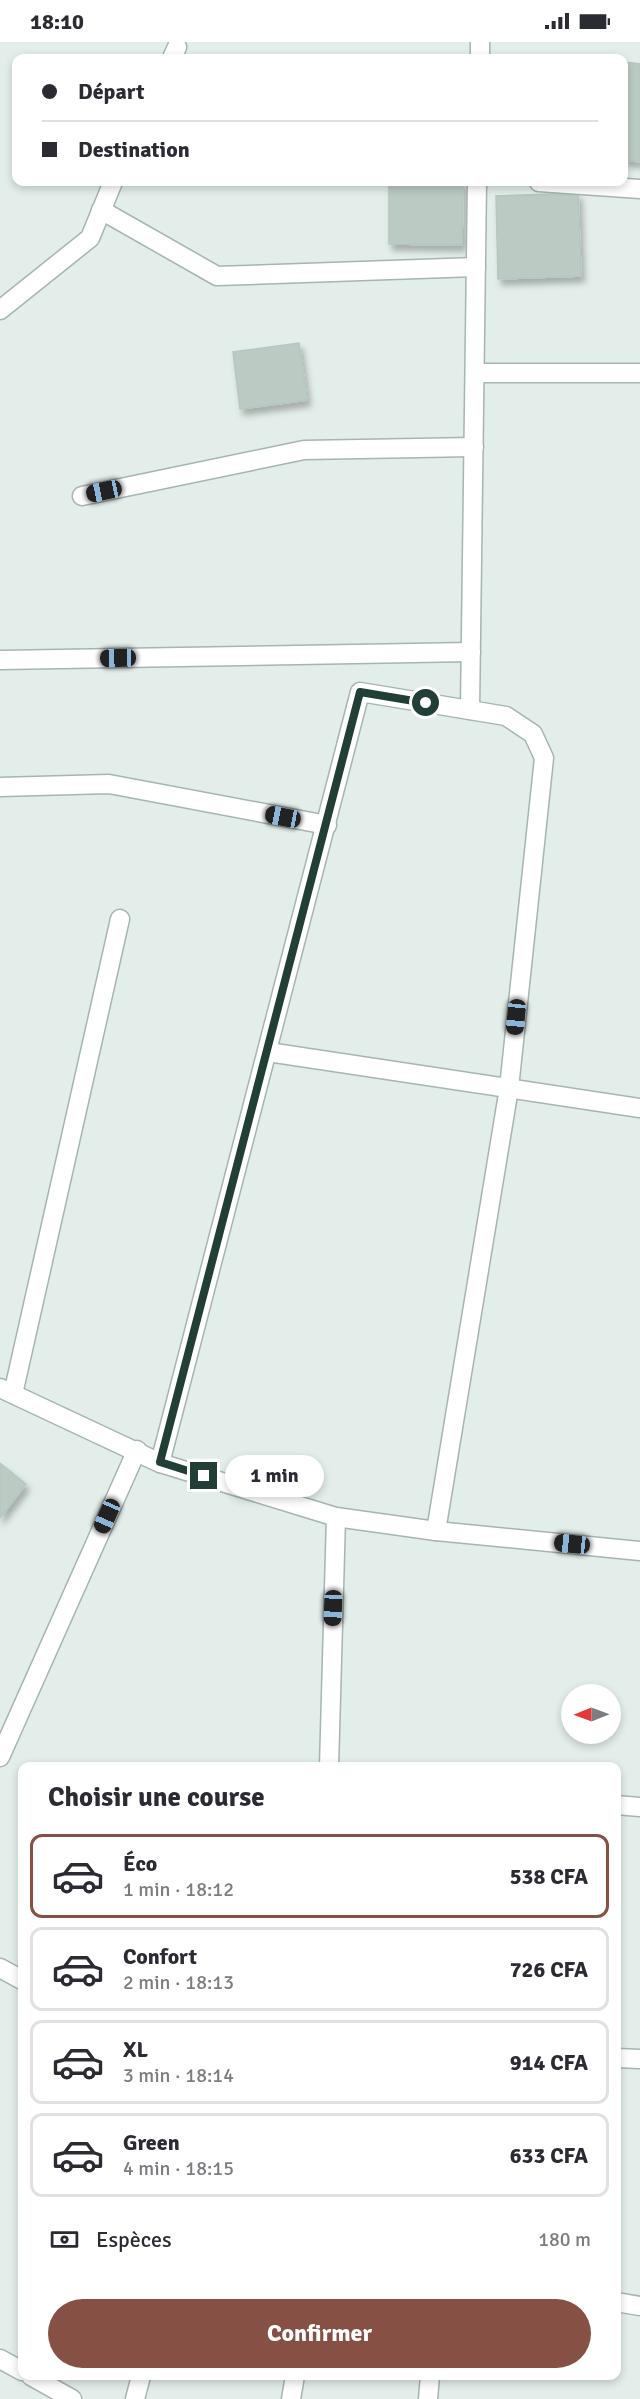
<!DOCTYPE html>
<html lang="fr">
<meta charset="utf-8">
<style>
:root{--surface:#fff;--page:#f2f2f3;--text:#2b2b33;--muted:#7c7c81;--line:#e1e1e2;--accent:#865045}
body{margin:0;font-family:Signika,sans-serif;background:var(--page);color:var(--text);height:100vh;display:flex;flex-direction:column;font-size:22px;white-space:nowrap}
*{box-sizing:border-box;margin:0}
p{font-size:20px;color:var(--muted)}
.icon{flex:none;width:33px;height:33px;fill:none;stroke:currentColor;stroke-width:2;stroke-linecap:round;stroke-linejoin:round}
.map{position:relative;flex:1;overflow:hidden}
.side{position:absolute;left:18px;top:1720px;width:603px;height:618px;display:flex;flex-direction:column;background:var(--surface);border-radius:12px;box-shadow:0 3px 9px #0003}
.side>*{flex:none}
.hud{position:absolute;left:12px;top:12px;width:616px;height:132px;border-radius:12px;box-shadow:0 3px 9px #0003;display:grid;align-content:center;height:132px;padding:0 30px;background:var(--surface)}
.needle{width:39px;rotate:269deg}
.fabs{position:absolute;left:561px;top:1642px;display:grid;gap:12px}
.fabs a{display:grid;place-items:center;width:60px;height:60px;border-radius:50%;background:var(--surface);box-shadow:0 3px 9px #0003;font-size:30px}
.end{position:absolute;width:27px;height:27px;margin:-14px;border:8px solid #223f37;background:#fff;box-shadow:0 0 0 3px #fff}
.from{border-radius:50%}
.bubble{position:absolute;height:42px;border-radius:21px;background:var(--surface);box-shadow:0 3px 9px #0003;font-size:20px;font-weight:700;line-height:42px;text-align:center}
.car{position:absolute;width:18px;height:36px;margin:-18px -9px;border-radius:8px;box-shadow:0 0 4px 2px #0007;background:linear-gradient(#222 24%,#8ab4d8 0 40%,#222 0 76%,#8ab4d8 0 86%,#222 0)}
.hud b{display:flex;align-items:center;gap:21px;height:57px;font-size:22px}
.hud b+b{border-top:2px solid var(--line)}
.hud i{width:15px;height:15px;background:var(--text)}
ul{padding:0;list-style:none}
li{display:flex;align-items:center;gap:18px;height:84px;margin:0 12px 9px;padding:0 18px;border:3px solid var(--line);border-radius:12px}
li div{flex:1}
li b{display:block;font-size:22px}
li em{font-style:normal;font-weight:700}
li.selected{border-color:var(--accent)}
li>.icon{width:54px;height:54px;stroke-width:1.5}
h2{padding:0 30px;font-size:27px;line-height:72px}
.pay{display:flex;align-items:center;gap:15px;height:66px;padding:0 30px;font-size:22px}
.pay p{margin-inline-start:auto}
.cta{display:flex;gap:12px;margin-top:auto;padding:12px 30px}
.cta a{flex:1;height:69px;border-radius:36px;background:var(--accent);color:#fff;font-size:24px;font-weight:700;line-height:69px;text-align:center}
.status{display:flex;justify-content:space-between;align-items:center;height:42px;padding:0 30px;background:var(--surface);direction:ltr}
.status svg{height:16px;fill:currentColor}
.map>svg:first-child{display:block}
</style>
<div class="status"><b>18:10</b><svg viewBox="0 0 49 12"><path d="M0 12V9h3v3zM5 12V6h3v6zM10 12V3h3v9zM15 12V0h3v12zM26 1h20v11H26zM47 4h2v5h-2z"/></svg></div>
<div class="map">
<svg width="640" height="2357" viewBox="0 0 640 2357">
<defs>
<filter id="shadow"><feDropShadow dx="3.5" dy="6" stdDeviation="3" flood-color="#0004"/></filter>
</defs>
<rect width="100%" height="100%" fill="#e3ede9"/>
<!-- building -->
<g fill="#bbcbc4" stroke="#b5c7bf" stroke-width="1.5" filter="url(#shadow)">
<polygon points="624,20 640,22 640,120 624,118"/>
<polygon points="389,140 463,140 462,203 389,202"/>
<polygon points="578,151 581,234 498,237 496,154"/>
<polygon points="299,301 307,358 240,367 233,310"/>
<polygon points="0,1421 26,1442 0,1476"/>
</g>
<g fill="none" stroke-linecap="round" stroke-linejoin="round">
<!-- street casing -->
<g stroke="#a5b5b0" stroke-width="21">
<g id="street">
<polyline points="172,16 177,5"/>
<polyline points="480,16 480,0"/>
<polyline points="539,140 640,147"/>
<polyline points="101,168 217,234 476,225"/>
<polyline points="0,268 90,196 113,140"/>
<polyline points="475,331 640,331"/>
<polyline points="82,454 304,408 474,405"/>
<polyline points="0,618 471,610"/>
<polyline points="470,668 477,140"/>
<polyline points="0,745 109,742 327,783"/>
<polyline points="268,1010 640,1066"/>
<polyline points="0,1346 160,1421 336,1475 436,1489 640,1509"/>
<polyline points="13,1352 120,877"/>
<polyline points="160,1421 360,650 506,674 533,692 544,716 509,1046 436,1489"/>
<polyline points="0,1715 137,1408"/>
<polyline points="329,1725 336,1475"/>
<polyline points="616,1763 640,1765"/>
<polyline points="0,1926 22,1938"/>
<polyline points="616,2016 640,2017"/>
<polyline points="616,2260 640,2264"/>
<polyline points="0,2317 22,2329"/>
<polyline points="31,2334 72,2357"/>
<polyline points="135,2357 141,2334"/>
<polyline points="291,2357 295,2334"/>
<polyline points="428,2357 430,2334"/>
</g>
</g>
<!-- street -->
<use href="#street" stroke="#fff" stroke-width="18"/>
</g>
<g fill="none" stroke-linecap="round" stroke-linejoin="round">
<!-- route -->
<polyline stroke="#223f37" stroke-width="8" points="204,1434 160,1420 360,650 426,661"/>
</g>
</svg>
<div class="fabs">
<a><svg class="needle" viewBox="-14 -14 28 28"><path d="M0-13l5 13h-10z" fill="#e53935"/><path d="M0 13l5-13h-10z" fill="#7c7c81"/></svg></a>
</div>
<i class="end from" style="left:426px;top:661px"></i>
<i class="end" style="left:204px;top:1434px"></i>
<div class="bubble" style="left:225px;top:1413px;width:99px">1 min</div>
<i class="car" style="left:104px;top:449px;rotate:258deg"></i>
<i class="car" style="left:118px;top:616px;rotate:269deg"></i>
<i class="car" style="left:283px;top:775px;rotate:281deg"></i>
<i class="car" style="left:516px;top:975px;rotate:186deg"></i>
<i class="car" style="left:107px;top:1474px;rotate:204deg"></i>
<i class="car" style="left:572px;top:1502px;rotate:276deg"></i>
<i class="car" style="left:333px;top:1566px;rotate:182deg"></i>
<div class="hud">
<b><i class="from"></i>Départ</b>
<b><i></i>Destination</b>
</div>
<section class="side">
<h2>Choisir une course</h2>
<ul>
<li class="selected"><svg class="icon" aria-label="car" viewBox="0 0 24 24"><path d="M5 17H2v-5l4-1 3-4h7l3 4 3 1v5h-3M9 17h6M6 11h13"/><circle cx="7" cy="17" r="2"/><circle cx="17" cy="17" r="2"/></svg><div><b>Éco</b><p>1 min · 18:12</p></div><em>538 CFA</em></li>
<li><svg class="icon" aria-label="car" viewBox="0 0 24 24"><path d="M5 17H2v-5l4-1 3-4h7l3 4 3 1v5h-3M9 17h6M6 11h13"/><circle cx="7" cy="17" r="2"/><circle cx="17" cy="17" r="2"/></svg><div><b>Confort</b><p>2 min · 18:13</p></div><em>726 CFA</em></li>
<li><svg class="icon" aria-label="car" viewBox="0 0 24 24"><path d="M5 17H2v-5l4-1 3-4h7l3 4 3 1v5h-3M9 17h6M6 11h13"/><circle cx="7" cy="17" r="2"/><circle cx="17" cy="17" r="2"/></svg><div><b>XL</b><p>3 min · 18:14</p></div><em>914 CFA</em></li>
<li><svg class="icon" aria-label="car" viewBox="0 0 24 24"><path d="M5 17H2v-5l4-1 3-4h7l3 4 3 1v5h-3M9 17h6M6 11h13"/><circle cx="7" cy="17" r="2"/><circle cx="17" cy="17" r="2"/></svg><div><b>Green</b><p>4 min · 18:15</p></div><em>633 CFA</em></li>
</ul>
<div class="pay"><svg class="icon" aria-label="cash" viewBox="0 0 24 24"><path d="M3 7h18v10H3z"/><circle cx="12" cy="12" r="2"/></svg>Espèces<p>180 m</p></div>
<div class="cta"><a>Confirmer</a></div>
</section>
</div>
